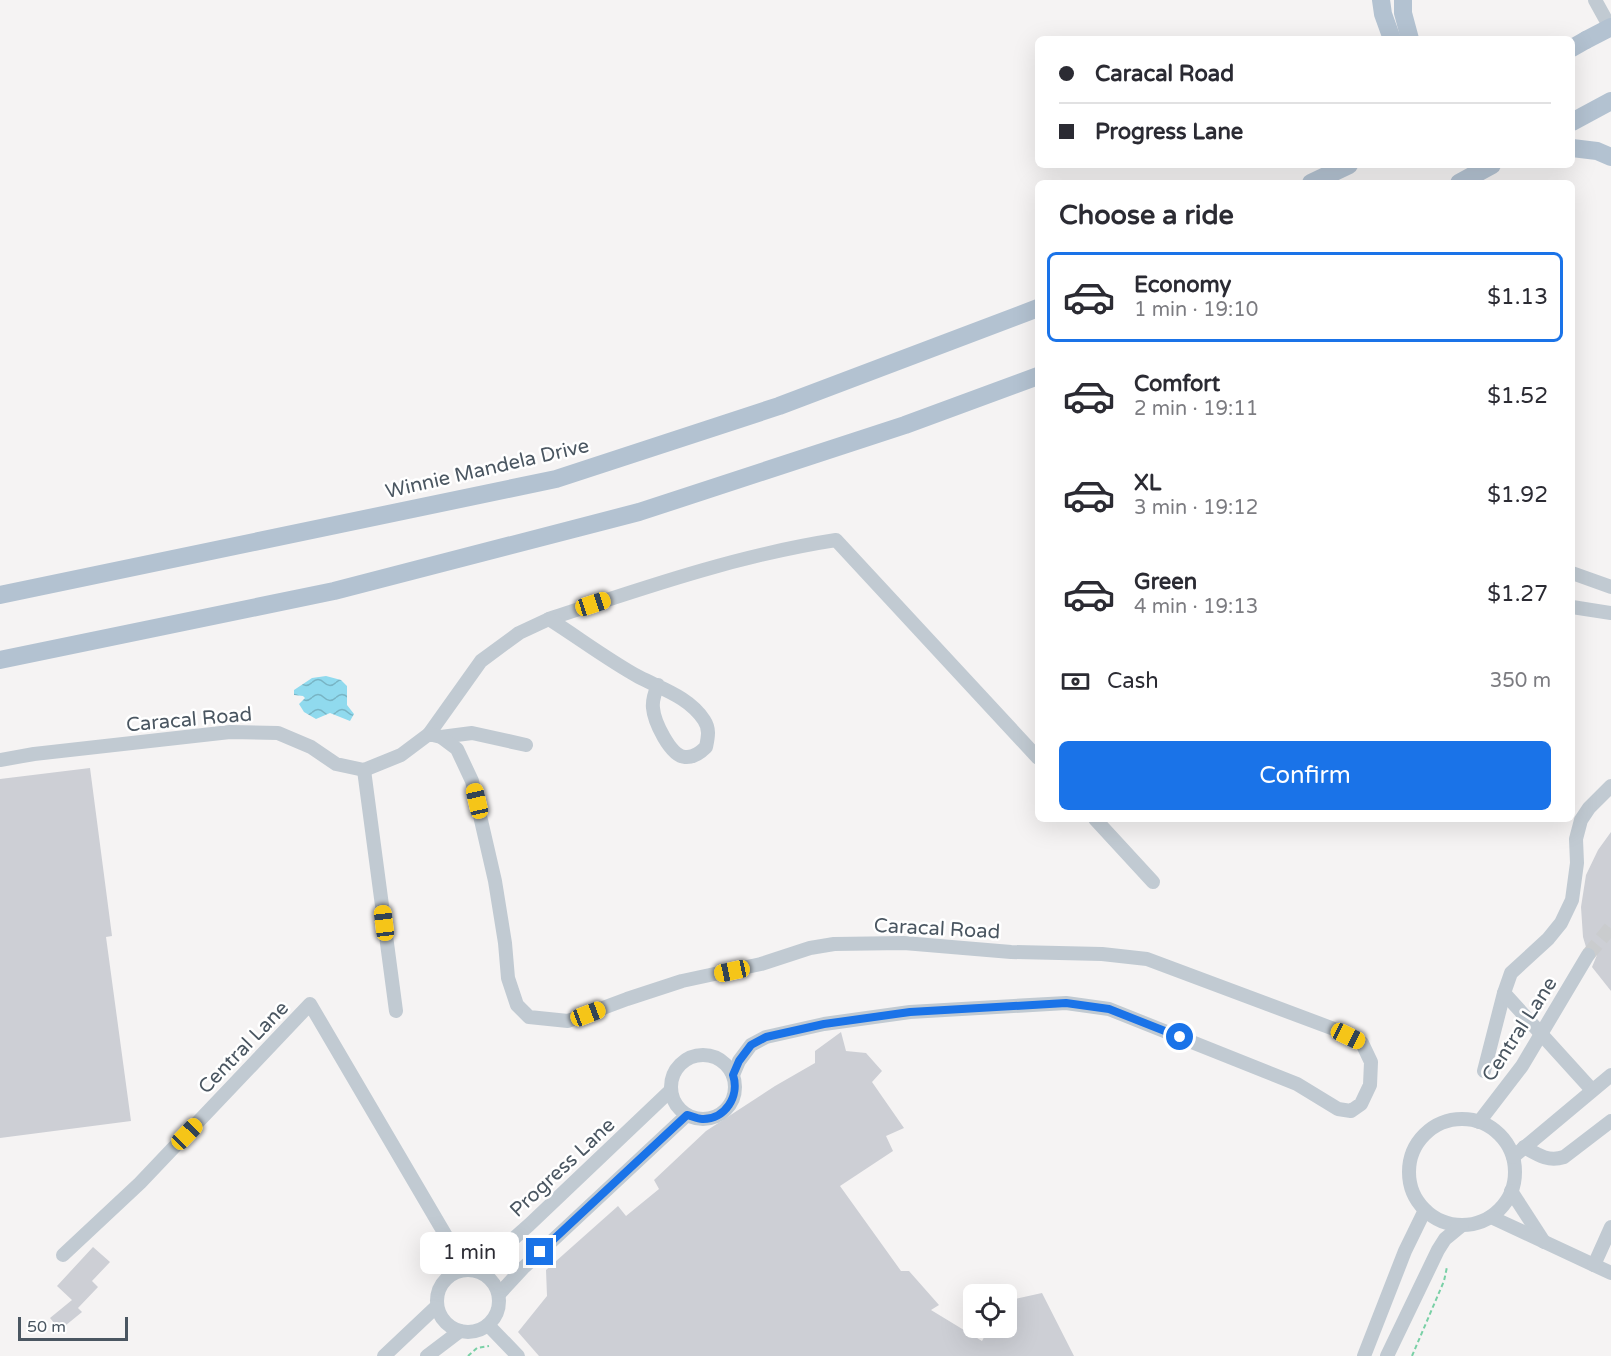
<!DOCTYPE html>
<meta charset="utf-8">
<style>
:root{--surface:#fff;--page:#f7f7f7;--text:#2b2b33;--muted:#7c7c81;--line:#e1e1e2;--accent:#1a73e8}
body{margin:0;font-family:"Varela Round",sans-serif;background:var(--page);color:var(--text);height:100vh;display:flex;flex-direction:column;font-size:22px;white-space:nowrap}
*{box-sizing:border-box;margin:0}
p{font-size:20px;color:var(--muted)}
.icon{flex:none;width:33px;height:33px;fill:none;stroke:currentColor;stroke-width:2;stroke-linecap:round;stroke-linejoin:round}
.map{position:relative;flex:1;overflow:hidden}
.drawer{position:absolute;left:1035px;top:180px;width:540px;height:642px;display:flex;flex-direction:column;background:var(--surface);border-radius:9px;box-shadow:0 6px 24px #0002}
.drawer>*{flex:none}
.top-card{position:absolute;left:1035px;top:36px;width:540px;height:132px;border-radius:9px;box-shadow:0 6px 24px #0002;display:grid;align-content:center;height:132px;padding:0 24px;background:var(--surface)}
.tools{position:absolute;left:963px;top:1284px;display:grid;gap:12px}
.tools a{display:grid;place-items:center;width:54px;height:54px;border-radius:9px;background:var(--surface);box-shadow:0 6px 24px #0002;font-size:30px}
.scale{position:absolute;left:18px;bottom:15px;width:110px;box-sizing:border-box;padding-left:6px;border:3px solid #4a5661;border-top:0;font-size:16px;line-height:21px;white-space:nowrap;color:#4a5661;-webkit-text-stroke:4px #fff;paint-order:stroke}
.end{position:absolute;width:27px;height:27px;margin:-14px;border:8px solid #1a73e8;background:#fff;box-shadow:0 0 0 3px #fff}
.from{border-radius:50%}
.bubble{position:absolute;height:42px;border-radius:9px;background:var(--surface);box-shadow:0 6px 24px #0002;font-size:20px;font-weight:600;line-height:42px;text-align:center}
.car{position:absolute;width:18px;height:36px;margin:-18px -9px;border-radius:8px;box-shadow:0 0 4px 2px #0007;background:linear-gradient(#f5c518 24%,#345 0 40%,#f5c518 0 76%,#345 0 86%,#f5c518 0)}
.top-card b{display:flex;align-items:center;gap:21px;height:57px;font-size:22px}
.top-card b+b{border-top:2px solid var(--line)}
.top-card i{width:15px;height:15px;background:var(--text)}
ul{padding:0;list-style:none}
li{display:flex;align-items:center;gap:18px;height:90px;margin:0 12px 9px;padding:0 12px;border:3px solid transparent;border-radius:9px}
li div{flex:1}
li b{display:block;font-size:22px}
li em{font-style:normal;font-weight:600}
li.on{border-color:var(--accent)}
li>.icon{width:54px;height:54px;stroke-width:1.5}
h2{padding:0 24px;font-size:27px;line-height:72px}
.pay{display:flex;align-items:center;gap:15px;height:66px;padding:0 24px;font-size:22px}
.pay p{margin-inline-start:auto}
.primary-button{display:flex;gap:12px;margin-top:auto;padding:12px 24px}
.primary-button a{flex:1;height:69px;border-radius:9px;background:var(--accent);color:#fff;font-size:24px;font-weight:600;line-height:69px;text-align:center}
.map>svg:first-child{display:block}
</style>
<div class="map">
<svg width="1611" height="1356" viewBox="0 0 1611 1356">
<defs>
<pattern id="water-waves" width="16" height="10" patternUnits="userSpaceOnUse" patternTransform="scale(1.5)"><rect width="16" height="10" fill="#90daee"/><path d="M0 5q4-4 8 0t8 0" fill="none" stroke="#78b4c4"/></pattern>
</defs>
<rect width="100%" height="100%" fill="#f5f3f3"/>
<!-- water -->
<polygon fill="url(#water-waves)" points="326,676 341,680 347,686 347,705 354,714 350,721 330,713 316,719 304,712 299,704 305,698 303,696 294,695 294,690 312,678"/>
<!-- building -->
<g fill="#cdcfd5">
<polygon points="90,768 112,936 106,937 131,1121 0,1138 0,779"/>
<polygon points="1611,832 1611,991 1592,967 1597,955 1593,948 1586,947 1583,937 1581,907 1586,875 1598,850"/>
<polygon points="841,1032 846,1051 866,1053 882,1071 872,1082 904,1128 886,1136 893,1151 840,1186 901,1271 909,1271 939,1305 931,1310 982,1341 989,1328 1006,1328 1006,1301 1042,1293 1074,1356 539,1356 518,1332 547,1296 546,1270 618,1206 626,1216 659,1189 654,1180 706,1131 775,1086 815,1063 815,1051"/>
<polygon points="93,1247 110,1262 92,1281 98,1287 78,1308 82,1312 60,1330 50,1318 72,1300 57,1286"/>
</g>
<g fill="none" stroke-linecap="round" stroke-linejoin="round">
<!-- minor-tunnel -->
<polyline stroke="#caccce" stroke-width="14" stroke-dasharray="14 7" stroke-linecap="butt" points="1588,955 1611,927"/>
<!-- path -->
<g stroke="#7ad0a6" stroke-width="2" stroke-dasharray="4.5 3" stroke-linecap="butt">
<polyline points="468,1356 477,1348 489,1346"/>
<polyline points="1412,1356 1444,1281 1447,1267"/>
</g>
<!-- minor -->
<g stroke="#c1cad2" stroke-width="14">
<polyline points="1595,0 1611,29"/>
<polyline points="1572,573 1611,587"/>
<polyline points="1572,607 1611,613"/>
<path d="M549,619C643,588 738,555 836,540L1038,758"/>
<path d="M429,734L481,661L519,633L549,619C579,638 608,660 639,677C662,689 689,697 704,720C710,729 708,737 706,747C701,752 693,758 685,757C670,756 654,721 653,708C652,700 655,692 658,685"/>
<polyline points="441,737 472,733 526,745"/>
<polyline points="0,760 34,754 230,732 278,733 311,747 336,764 364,770 401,755 429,734 441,737 457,749 472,781 495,881 505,943 508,978 517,1005 529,1017 568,1021 627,999 682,981 761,964 810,948 834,944 904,943 1011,952 1102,954 1147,959 1334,1029 1362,1043 1371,1062 1370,1085 1361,1104 1351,1111 1338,1109 1297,1084 1109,1009 1066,1003 910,1012 824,1024 766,1037 751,1045 739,1061 733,1075"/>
<polyline points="364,770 396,1011"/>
<polyline points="1095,819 1153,882"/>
<circle cx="703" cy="1087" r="32"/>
<polyline points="1484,1071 1504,993"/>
<polyline points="1592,1090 1504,993 1511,973 1548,939 1561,923 1572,900 1577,863 1576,839 1581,820 1589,808 1611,786"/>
<circle cx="1462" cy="1172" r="53"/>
<polyline points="1479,1122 1522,1066 1588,955"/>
<path d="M1524,1147C1538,1155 1548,1162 1564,1157L1611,1121"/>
<polyline points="1513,1157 1611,1075"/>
<polyline points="1511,1191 1544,1242"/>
<polyline points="1491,1217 1611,1273"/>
<polyline points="63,1255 140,1183 310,1004 449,1241 459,1270"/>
<polyline points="1594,1265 1611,1227"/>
<circle cx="468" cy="1301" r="31"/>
<polyline points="478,1270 529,1225 671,1090"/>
<polyline points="499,1294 523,1268 687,1115"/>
<polyline points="488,1325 518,1356"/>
<polyline points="384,1356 437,1306"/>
<polyline points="427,1356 460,1331"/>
<polyline points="1364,1356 1405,1251 1425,1210"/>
<polyline points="1387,1356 1438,1250 1445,1239 1462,1225"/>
</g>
<!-- major -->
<g stroke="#b3c2d1" stroke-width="18">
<polyline points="1381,0 1383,14 1392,39"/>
<polyline points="1403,0 1403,13 1410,39"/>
<polyline points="1572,48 1586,40"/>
<polyline points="1572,122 1611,101"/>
<polyline points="1572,148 1597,151 1611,157"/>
<polyline points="1311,183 1349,165"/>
<polyline points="1459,183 1492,165"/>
<polyline points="0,595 556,479 779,406 1038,308"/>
<polyline points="0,660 334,591 639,512 905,425 1038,376"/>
</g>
<!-- major-bridge -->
<polyline stroke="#b3c2d1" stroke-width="18" points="1586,40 1611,27"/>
</g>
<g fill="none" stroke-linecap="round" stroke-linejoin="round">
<!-- route -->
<path stroke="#1a73e8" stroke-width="8" d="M540,1252L687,1115C692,1116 697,1119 702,1119C725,1120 740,1096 733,1075L739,1061L751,1045L766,1037L824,1024L910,1012L1066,1003L1109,1009L1180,1037"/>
</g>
<g text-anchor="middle" stroke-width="5" stroke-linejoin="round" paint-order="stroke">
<!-- street labels -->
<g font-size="20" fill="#4a5661" stroke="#fff">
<text transform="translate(487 468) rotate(-13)" y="7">Winnie Mandela Drive</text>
<text transform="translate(189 719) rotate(-5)" y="7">Caracal Road</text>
<text transform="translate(937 928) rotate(3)" y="7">Caracal Road</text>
<text transform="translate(1519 1029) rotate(-57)" y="7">Central Lane</text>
<text transform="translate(243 1047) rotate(-46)" y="7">Central Lane</text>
<text transform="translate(562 1167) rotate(-43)" y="7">Progress Lane</text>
</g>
</g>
</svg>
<div class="tools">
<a><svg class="icon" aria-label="locate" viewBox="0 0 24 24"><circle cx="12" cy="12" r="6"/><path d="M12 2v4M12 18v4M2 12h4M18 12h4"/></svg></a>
</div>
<div class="scale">50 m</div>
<i class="end from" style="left:1180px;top:1037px"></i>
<i class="end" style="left:540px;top:1252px"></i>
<div class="bubble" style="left:420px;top:1232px;width:99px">1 min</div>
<i class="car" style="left:593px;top:604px;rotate:72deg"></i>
<i class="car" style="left:477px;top:801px;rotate:347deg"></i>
<i class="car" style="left:384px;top:923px;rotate:353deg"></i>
<i class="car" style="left:732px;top:971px;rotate:258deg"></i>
<i class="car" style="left:588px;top:1014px;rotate:69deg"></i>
<i class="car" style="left:1348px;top:1036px;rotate:116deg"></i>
<i class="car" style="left:187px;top:1134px;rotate:44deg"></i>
<div class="top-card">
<b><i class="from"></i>Caracal Road</b>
<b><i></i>Progress Lane</b>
</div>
<section class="drawer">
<h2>Choose a ride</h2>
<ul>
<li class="on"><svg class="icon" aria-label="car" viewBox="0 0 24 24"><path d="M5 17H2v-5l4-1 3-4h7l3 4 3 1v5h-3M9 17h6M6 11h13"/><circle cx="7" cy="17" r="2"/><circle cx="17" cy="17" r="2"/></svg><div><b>Economy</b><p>1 min · 19:10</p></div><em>$1.13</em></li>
<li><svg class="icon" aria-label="car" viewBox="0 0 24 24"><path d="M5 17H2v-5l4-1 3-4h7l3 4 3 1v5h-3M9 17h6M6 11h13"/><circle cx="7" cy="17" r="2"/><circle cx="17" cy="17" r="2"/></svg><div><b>Comfort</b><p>2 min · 19:11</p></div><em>$1.52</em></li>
<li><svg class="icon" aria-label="car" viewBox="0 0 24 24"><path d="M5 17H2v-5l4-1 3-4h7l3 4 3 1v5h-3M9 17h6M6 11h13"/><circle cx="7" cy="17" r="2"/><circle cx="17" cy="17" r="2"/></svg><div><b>XL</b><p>3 min · 19:12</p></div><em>$1.92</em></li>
<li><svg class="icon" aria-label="car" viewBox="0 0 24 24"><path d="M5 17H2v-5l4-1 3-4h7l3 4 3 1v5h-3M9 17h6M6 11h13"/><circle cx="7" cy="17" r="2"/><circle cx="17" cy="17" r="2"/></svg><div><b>Green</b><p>4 min · 19:13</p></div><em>$1.27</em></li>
</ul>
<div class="pay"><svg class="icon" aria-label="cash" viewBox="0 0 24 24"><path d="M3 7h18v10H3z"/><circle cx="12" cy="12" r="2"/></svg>Cash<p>350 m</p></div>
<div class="primary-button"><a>Confirm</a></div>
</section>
</div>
